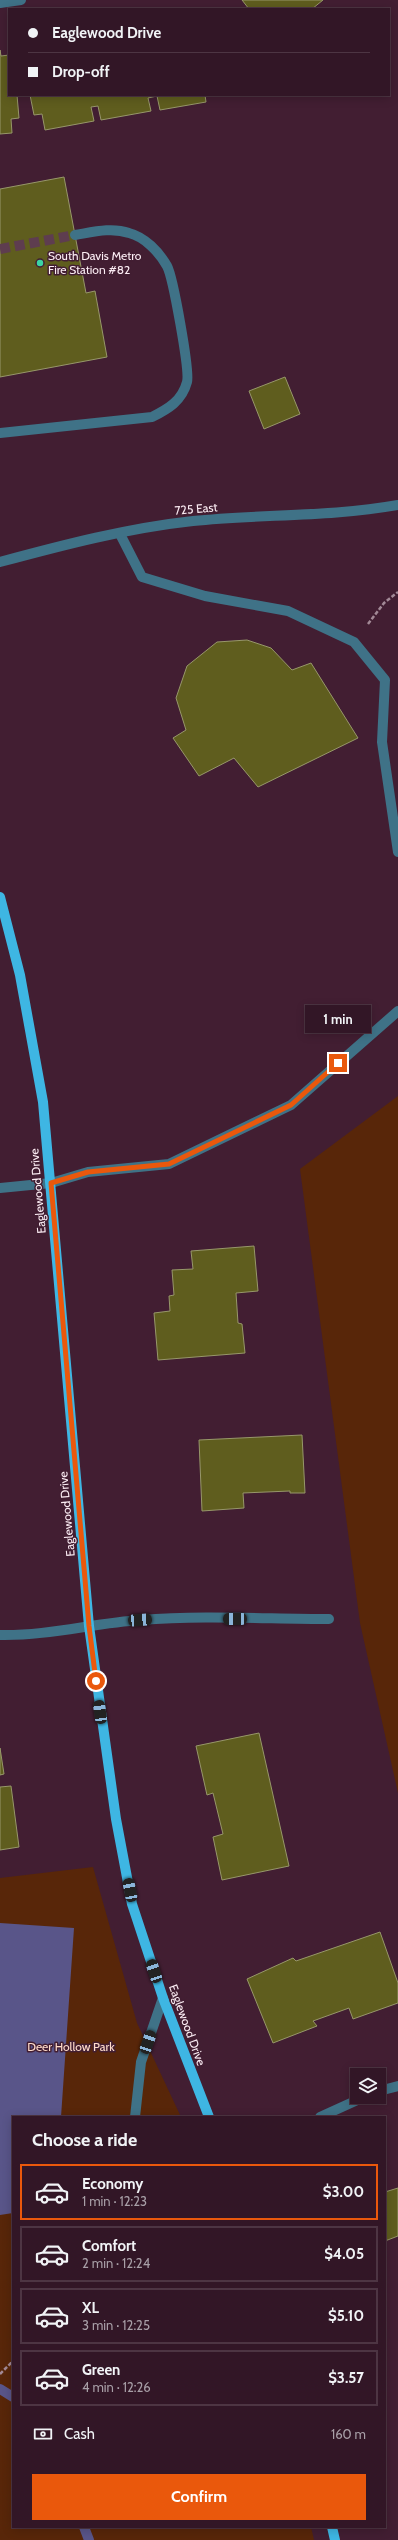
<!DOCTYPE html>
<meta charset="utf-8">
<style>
:root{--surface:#321626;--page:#3d2332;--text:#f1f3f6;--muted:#a89fa7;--line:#4d3543;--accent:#ea580c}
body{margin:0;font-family:Cabin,sans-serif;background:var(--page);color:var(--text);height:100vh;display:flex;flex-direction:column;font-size:15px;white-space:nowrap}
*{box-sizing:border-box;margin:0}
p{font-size:13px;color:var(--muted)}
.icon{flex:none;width:22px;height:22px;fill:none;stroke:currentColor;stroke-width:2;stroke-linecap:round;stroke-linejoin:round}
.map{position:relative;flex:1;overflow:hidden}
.sheet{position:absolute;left:12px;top:2116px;width:374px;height:412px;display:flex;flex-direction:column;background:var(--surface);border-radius:0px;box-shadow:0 2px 10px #0003,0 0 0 1px var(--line)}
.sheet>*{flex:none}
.guide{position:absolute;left:8px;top:8px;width:382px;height:88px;border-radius:0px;box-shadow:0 2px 10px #0003,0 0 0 1px var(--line);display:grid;align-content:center;height:88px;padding:0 20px;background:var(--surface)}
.fabs{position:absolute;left:350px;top:2068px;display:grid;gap:8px}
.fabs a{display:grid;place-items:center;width:36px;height:36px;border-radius:0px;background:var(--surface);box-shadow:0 2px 10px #0003,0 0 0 1px var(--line);font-size:20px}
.end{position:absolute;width:18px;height:18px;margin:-9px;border:5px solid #ea580c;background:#fff;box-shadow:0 0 0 2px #fff}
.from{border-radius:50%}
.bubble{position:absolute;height:28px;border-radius:0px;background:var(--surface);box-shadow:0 2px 10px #0003,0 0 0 1px var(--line);font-size:13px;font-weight:700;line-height:28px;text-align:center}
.car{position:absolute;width:12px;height:24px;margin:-12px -6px;border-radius:5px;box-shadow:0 0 3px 1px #0007;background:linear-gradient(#222 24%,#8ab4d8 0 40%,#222 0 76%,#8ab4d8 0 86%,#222 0)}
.guide b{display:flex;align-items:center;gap:14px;height:38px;font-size:15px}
.guide b+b{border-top:1px solid var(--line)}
.guide i{width:10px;height:10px;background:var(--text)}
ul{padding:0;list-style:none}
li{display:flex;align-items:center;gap:12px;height:56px;margin:0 8px 6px;padding:0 12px;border:2px solid var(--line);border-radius:0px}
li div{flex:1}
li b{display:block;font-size:15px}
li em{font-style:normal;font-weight:700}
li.selected{border-color:var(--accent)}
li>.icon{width:36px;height:36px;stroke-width:1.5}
h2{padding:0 20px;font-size:18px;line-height:48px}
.pay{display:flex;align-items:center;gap:10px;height:44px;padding:0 20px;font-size:15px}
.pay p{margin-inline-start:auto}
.button{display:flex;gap:8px;margin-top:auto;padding:8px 20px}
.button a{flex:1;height:46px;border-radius:0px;background:var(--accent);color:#fff;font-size:16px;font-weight:700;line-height:46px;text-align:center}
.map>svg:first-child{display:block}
</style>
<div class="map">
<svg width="398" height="2540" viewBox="0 0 398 2540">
<rect width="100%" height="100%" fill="#421e32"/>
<!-- green -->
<g fill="#582609">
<polygon points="398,1096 398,1793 360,1623 300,1169"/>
<polygon points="93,1867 137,2023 181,2117 13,2117 13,2527 311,2527 314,2540 0,2540 0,1878"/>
</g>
<!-- water -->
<polygon fill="#595589" points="0,1923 74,1928 61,2117 13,2117 13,2213 0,2215"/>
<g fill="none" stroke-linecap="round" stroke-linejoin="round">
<!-- stream -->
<g stroke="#595589" stroke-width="10">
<polyline points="0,2389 13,2397"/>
<polyline points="84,2527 89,2540"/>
</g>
</g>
<!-- building -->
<g fill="#5f5d1e" stroke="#97976a">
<polygon points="242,0 323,0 312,9 249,9"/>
<polygon points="0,50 1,56 9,55 9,95 17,95 19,118 11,119 12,133 0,134"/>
<polygon points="30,95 205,95 206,102 160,110 157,96 148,98 151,111 101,120 98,106 91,107 94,121 45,130 42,114 34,115"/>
<polygon points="64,177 86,293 95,291 107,357 0,377 0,189"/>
<polygon points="285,377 300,414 264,429 249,391"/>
<polygon points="247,640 271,648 292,670 311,663 358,738 258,787 234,758 199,776 173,738 186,730 176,698 187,666 217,642"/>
<polygon points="254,1246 258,1291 236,1293 238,1323 242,1324 245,1353 158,1360 154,1313 170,1311 169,1296 174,1295 172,1270 193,1269 191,1251"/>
<polygon points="302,1435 305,1493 290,1493 290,1491 243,1493 244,1508 202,1511 199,1440"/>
<polygon points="259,1733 289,1866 222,1880 213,1837 223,1834 213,1793 207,1795 196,1746"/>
<polygon points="0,1748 4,1774 0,1775"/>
<polygon points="11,1786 19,1847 0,1850 0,1787"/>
<polygon points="380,1932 398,1983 398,2003 353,2019 349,2008 313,2021 317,2026 273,2043 247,1979 293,1958 296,1961"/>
<polygon points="398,2188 398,2236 385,2241 385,2192"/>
</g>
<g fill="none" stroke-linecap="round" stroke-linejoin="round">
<!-- minor-tunnel -->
<polyline stroke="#5e3d4f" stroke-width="10" stroke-dasharray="10 5" stroke-linecap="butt" points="0,249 75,235"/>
<!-- path -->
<g stroke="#a28996" stroke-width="2.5" stroke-dasharray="4 2" stroke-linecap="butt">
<polyline points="368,624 384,603 398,592"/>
<polyline points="0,2374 13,2361"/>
</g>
<!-- minor -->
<g stroke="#3f7287" stroke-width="10">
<polyline points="0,3 21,0"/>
<path d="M0,433L152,417C168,409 182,401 187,382C190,371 173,277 167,266C159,252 145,237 129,233C112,227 93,232 75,235"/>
<polyline points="120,534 142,577 205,596 288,611 354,642 385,680 382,742 398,852"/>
<path d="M0,562C63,545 128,528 193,521C261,514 330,517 398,505"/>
<polyline points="0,1188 51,1183 88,1172 169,1164 291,1105 398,1011"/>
<path d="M0,1635C48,1636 94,1623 141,1620C203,1615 267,1619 329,1619"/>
<polyline points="379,2091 398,2086"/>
<polyline points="135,2117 141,2062 163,1998"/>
<polyline points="320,2117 364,2097"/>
</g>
<!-- major -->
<g stroke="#3eb6e3" stroke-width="10">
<polyline points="0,897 20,975 43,1102 89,1626 116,1819 132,1904 163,1998 209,2117"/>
<polyline points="332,2527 335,2540"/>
</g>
</g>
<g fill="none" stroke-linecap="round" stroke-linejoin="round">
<!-- route -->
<polyline stroke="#ea580c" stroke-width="5" points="96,1681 89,1626 51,1183 88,1172 169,1164 291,1105 338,1063"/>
</g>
<!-- markers -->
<circle fill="#3bd4a4" stroke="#421e32" stroke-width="1.5" cx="40" cy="263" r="4"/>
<g text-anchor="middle" stroke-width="3" stroke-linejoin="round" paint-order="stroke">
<!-- poi labels -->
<g font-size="12" fill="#fcedf4" stroke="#421e32" text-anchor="start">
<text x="48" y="260">South Davis Metro<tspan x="48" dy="14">Fire Station #82</tspan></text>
</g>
<!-- street labels -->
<g font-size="12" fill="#fcedf4" stroke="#421e32">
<text transform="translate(196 509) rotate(-5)" y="4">725 East</text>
<text transform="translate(38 1191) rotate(-95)" y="4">Eaglewood Drive</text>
<text transform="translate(67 1514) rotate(-95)" y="4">Eaglewood Drive</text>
<text transform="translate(187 2025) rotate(70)" y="4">Eaglewood Drive</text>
</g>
<!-- park labels -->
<g font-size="12" fill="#ffdccb" stroke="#421e32">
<text x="71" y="2051">Deer Hollow Park</text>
</g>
</g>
</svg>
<div class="fabs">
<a><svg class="icon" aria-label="layers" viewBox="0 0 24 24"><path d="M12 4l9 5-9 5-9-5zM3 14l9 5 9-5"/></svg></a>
</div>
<i class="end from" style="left:96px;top:1681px"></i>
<i class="end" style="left:338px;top:1063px"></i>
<div class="bubble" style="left:305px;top:1005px;width:66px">1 min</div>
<i class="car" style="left:235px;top:1619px;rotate:270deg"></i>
<i class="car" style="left:140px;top:1620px;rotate:86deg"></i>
<i class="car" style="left:100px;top:1712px;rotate:352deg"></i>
<i class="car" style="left:130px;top:1890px;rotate:349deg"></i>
<i class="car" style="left:154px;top:1971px;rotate:342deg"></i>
<i class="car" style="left:148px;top:2042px;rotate:19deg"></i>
<div class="guide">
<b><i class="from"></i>Eaglewood Drive</b>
<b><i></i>Drop-off</b>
</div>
<section class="sheet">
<h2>Choose a ride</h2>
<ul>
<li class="selected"><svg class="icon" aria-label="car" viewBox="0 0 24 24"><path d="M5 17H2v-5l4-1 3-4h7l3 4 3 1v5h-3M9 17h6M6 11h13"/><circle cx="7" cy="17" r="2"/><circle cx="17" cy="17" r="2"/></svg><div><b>Economy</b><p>1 min · 12:23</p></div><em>$3.00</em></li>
<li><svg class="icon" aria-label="car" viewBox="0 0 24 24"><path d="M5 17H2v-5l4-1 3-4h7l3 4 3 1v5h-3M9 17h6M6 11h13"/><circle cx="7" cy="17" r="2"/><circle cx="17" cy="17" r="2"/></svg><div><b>Comfort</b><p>2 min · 12:24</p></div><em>$4.05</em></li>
<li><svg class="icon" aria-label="car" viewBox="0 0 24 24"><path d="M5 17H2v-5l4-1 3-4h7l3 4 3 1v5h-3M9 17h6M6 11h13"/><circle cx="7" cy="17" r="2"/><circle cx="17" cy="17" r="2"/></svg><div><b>XL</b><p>3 min · 12:25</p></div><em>$5.10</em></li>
<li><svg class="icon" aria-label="car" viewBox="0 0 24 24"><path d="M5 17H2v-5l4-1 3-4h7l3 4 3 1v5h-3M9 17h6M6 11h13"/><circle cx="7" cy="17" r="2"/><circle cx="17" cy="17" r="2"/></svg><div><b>Green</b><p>4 min · 12:26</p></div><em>$3.57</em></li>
</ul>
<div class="pay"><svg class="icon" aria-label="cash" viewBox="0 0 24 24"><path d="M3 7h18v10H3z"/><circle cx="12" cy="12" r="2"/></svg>Cash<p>160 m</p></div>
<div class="button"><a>Confirm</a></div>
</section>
</div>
